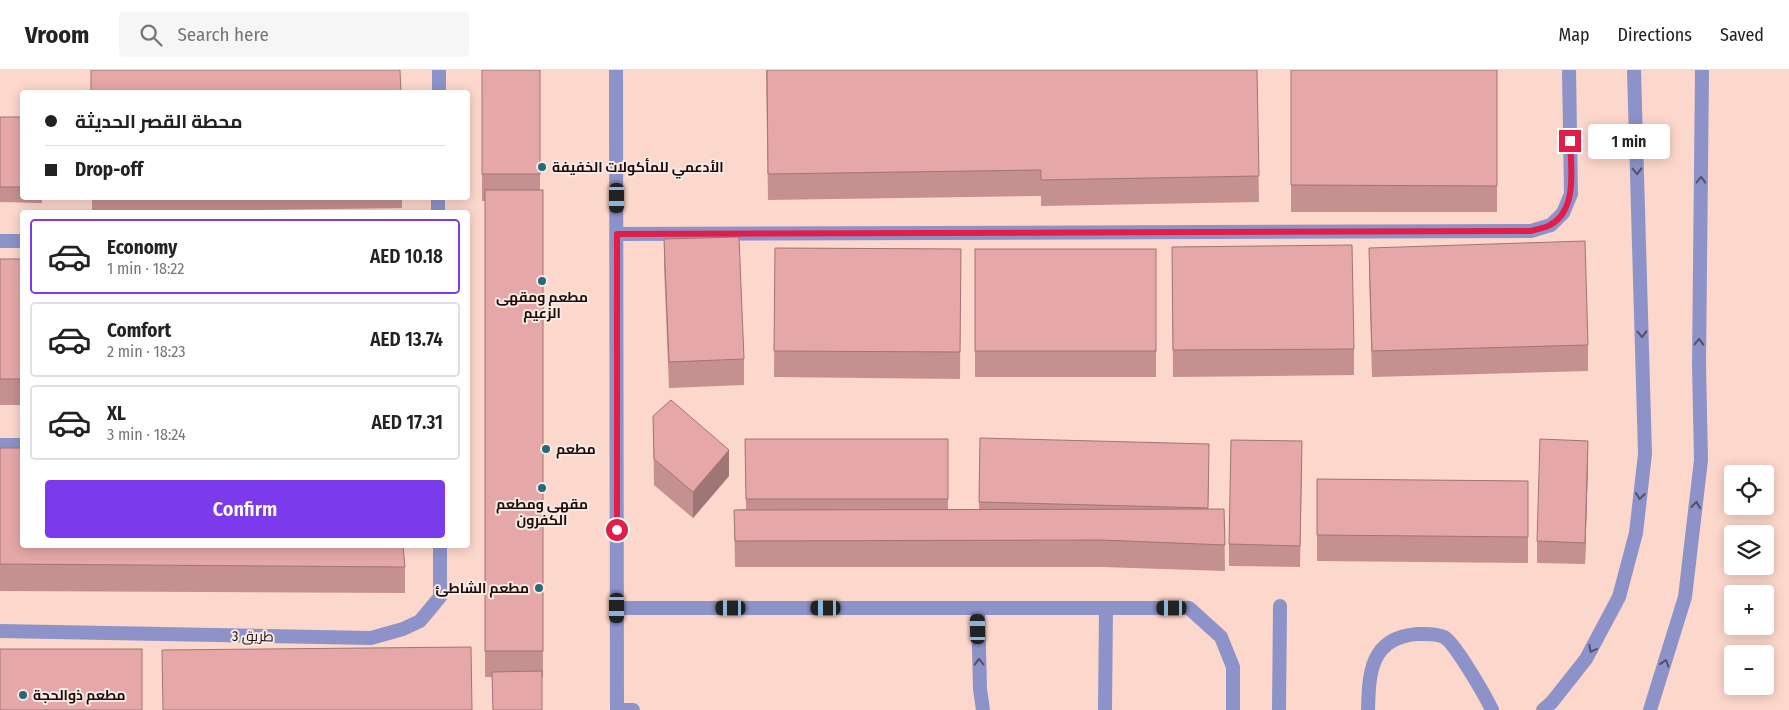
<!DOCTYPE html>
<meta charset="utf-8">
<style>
:root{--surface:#fff;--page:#f6f6f6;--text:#222;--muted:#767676;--line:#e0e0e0;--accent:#7c3aed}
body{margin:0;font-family:"Fira Sans Condensed",Cairo,sans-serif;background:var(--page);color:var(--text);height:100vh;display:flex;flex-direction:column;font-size:19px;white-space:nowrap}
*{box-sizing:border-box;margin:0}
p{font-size:16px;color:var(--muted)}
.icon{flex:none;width:28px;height:28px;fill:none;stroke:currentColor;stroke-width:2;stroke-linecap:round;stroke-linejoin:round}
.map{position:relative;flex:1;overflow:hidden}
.sheet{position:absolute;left:20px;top:140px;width:450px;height:338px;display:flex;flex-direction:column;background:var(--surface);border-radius:5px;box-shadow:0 2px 12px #0003}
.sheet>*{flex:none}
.guide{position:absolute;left:20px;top:20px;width:450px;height:110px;border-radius:5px;box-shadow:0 2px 12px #0003;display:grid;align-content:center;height:110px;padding:0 25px;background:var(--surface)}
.controls{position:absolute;left:1724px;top:395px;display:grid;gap:10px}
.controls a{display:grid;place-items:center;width:50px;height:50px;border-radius:5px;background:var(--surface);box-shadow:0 2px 12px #0003;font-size:25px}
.end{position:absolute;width:22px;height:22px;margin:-11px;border:6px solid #e11d48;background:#fff;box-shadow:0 0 0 2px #fff}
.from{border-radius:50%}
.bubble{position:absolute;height:35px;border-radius:5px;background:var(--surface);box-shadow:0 2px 12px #0003;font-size:16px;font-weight:600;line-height:35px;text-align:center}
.car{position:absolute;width:15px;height:30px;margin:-15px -8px;border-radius:6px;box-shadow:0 0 4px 1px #0007;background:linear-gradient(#222 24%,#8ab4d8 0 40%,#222 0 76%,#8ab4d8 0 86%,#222 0)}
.guide b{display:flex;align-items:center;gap:18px;height:48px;font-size:19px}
.guide b+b{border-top:1px solid var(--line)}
.guide i{width:12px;height:12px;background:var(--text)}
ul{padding:9px 0 0;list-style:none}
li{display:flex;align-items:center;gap:15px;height:75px;margin:0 10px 8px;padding:0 15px;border:2px solid var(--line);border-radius:5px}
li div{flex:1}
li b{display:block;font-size:19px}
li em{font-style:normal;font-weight:600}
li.current{border-color:var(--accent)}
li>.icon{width:45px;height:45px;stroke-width:1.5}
.button{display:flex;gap:10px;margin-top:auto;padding:10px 25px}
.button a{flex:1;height:58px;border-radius:5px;background:var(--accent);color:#fff;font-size:20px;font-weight:600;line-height:58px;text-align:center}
header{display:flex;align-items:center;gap:30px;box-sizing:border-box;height:70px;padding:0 25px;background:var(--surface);border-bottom:1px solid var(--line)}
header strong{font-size:24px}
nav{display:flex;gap:28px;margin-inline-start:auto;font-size:18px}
.search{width:350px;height:45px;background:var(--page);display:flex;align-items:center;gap:12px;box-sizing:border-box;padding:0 18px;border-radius:5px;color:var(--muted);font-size:19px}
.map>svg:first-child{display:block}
</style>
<header>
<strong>Vroom</strong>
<div class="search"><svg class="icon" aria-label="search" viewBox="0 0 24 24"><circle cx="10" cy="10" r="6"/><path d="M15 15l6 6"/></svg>Search here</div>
<nav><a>Map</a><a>Directions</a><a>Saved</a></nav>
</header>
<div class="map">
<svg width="1789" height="640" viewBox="0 0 1789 640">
<rect width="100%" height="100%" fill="#fcd7cb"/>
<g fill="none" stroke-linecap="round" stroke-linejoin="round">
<!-- service -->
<g stroke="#8d93c9" stroke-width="14">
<polyline points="439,22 439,0"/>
<polyline points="438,142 438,128"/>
<polyline points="617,164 1531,161 1551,155 1563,143 1571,124 1569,0"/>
<polyline points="0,171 22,171"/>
<polyline points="0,375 22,375"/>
<polyline points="617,538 1189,538 1221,567 1233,597 1233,640"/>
<polyline points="978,539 980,619 983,640"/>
<polyline points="0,561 371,568 403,559 420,551 440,527 440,475"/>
<polyline points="617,640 633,640"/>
<polyline points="1105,640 1106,538"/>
<polyline points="1279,640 1280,536"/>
<path d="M1368,640C1369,603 1370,568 1417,564C1425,564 1436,563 1444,567C1455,573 1486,627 1492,640"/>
</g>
<!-- minor -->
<g stroke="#8d93c9" stroke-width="14">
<polyline points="616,0 617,640"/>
<polyline points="1543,640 1552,632 1586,589 1619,527 1636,463 1645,384 1634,0"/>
<polyline points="1650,640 1685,527 1701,390 1699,295 1702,0"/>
</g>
</g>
<!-- wall -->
<g fill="#c59090">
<polygon points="482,0 540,0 540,120 543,120 543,607 542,607 542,640 493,640 492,607 485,607 485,131 482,131"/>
<polygon points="766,0 1257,0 1259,132 1041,136 1041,126 768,130"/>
<rect x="1291" y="0" width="206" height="142"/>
<polygon points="0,47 22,47 22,128 42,128 42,133 0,132"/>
<polygon points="92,128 402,128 402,138 92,142"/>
<polygon points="664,169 744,289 744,315 669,318 664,196"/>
<polygon points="1172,177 1354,279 1354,305 1173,307"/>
<polygon points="775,178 961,179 960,309 774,307"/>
<polygon points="1369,178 1588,275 1588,301 1372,307 1369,204"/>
<rect x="975" y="179" width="181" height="128"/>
<rect x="0" y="189" width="22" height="146"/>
<polygon points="653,346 729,406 693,448 654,415"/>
<polygon points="980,368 1209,400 1208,439 1224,439 1225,501 1102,497 735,497 734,440 746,439 745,369 948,369 948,439 979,439"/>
<polygon points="0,378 405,497 405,523 0,521"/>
<polygon points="1588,392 1585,494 1537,493 1537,471"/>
<polygon points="1302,393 1300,497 1229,496 1229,474"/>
<polygon points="1317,409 1528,411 1528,493 1317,491"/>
</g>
<!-- shaded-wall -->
<g fill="#a07575">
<polygon points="1588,371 1588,392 1585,494 1585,473"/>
<polygon points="729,380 729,406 693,448 693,422"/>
</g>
<!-- building -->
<g fill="#e5a7a7" stroke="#a07575">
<polygon points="91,0 400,0 401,22 91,22"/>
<rect x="482" y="0" width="58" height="104"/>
<polygon points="767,0 1257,0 1259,106 1041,110 1041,100 768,104"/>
<polygon points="1291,0 1497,0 1497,116 1291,115"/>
<rect x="0" y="47" width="22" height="70"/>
<rect x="485" y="120" width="58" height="461"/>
<polygon points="739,167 744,289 669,292 664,169"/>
<polygon points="1585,171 1588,275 1372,281 1369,178"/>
<polygon points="1352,175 1354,279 1173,280 1172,177"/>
<polygon points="775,178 961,179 960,282 774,281"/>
<rect x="975" y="179" width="181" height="102"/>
<rect x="0" y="189" width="22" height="120"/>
<polygon points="671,330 729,380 693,422 654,389 653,346"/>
<polygon points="980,368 1209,374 1208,438 979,432"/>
<polygon points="745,369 948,369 948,429 746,429"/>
<polygon points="1540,369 1588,371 1585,473 1537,471"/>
<polygon points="1231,370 1302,371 1300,476 1229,474"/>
<polygon points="0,378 22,378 22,475 403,475 405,497 0,494"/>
<polygon points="1317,409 1528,411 1528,467 1317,465"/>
<polygon points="1224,439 1225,475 1102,470 735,471 734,440"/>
<polygon points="471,577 472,640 163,640 162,580"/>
<rect x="0" y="579" width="142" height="61"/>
<polygon points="542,601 542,640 493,640 492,602"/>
</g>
<!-- one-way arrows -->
<defs><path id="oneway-chevron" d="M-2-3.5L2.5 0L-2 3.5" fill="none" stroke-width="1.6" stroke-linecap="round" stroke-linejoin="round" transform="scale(1.25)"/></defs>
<g stroke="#564f67">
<use href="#oneway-chevron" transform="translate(1637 101) rotate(88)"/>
<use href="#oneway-chevron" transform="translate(1701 110) rotate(-89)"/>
<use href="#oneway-chevron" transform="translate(1642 264) rotate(88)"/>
<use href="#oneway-chevron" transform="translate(1699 272) rotate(-89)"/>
<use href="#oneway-chevron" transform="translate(1640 426) rotate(97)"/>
<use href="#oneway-chevron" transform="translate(1696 435) rotate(-84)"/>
<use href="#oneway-chevron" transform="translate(1592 579) rotate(118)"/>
<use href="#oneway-chevron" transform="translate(979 592) rotate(-91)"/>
<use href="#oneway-chevron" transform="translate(1665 593) rotate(-73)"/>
</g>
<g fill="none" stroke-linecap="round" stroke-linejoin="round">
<!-- route -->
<path stroke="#e11d48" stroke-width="6" d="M617,460V164L1531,161C1537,159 1545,158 1550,155C1578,140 1571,97 1570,71"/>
</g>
<!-- markers -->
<g fill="#25697a" stroke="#f7eae6" stroke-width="2">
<circle cx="542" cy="97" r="5"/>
<circle cx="542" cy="211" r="5"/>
<circle cx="546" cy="379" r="5"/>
<circle cx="542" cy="418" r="5"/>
<circle cx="539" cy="518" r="5"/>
<circle cx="23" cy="625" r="5"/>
</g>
<g text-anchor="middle" stroke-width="4" stroke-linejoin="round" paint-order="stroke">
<!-- poi labels -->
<g font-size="14" font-weight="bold" fill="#1f0b05" stroke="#f7eae6" text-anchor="start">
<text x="552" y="102">الأدعمي للمأكولات الخفيفة</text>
<text x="542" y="232" text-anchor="middle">مطعم ومقهى<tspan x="542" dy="16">الزعيم</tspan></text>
<text x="556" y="384">مطعم</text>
<text x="542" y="439" text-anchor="middle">مقهى ومطعم<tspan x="542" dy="16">الكفرون</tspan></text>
<text x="529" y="523" text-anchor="end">مطعم الشاطئ</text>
<text x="33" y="630">مطعم ذوالحجة</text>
</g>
<!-- street labels -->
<g font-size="14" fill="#1f0b05" stroke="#f7eae6">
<text transform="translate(253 566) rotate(1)" y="5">طريق 3</text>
</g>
</g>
</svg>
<div class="controls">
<a><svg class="icon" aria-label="locate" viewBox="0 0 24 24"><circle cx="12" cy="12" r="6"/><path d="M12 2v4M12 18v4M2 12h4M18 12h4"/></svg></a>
<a><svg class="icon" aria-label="layers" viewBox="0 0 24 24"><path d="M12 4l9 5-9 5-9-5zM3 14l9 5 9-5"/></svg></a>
<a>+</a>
<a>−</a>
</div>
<i class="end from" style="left:617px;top:460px"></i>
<i class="end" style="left:1570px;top:71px"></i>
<div class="bubble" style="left:1588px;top:54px;width:82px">1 min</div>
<i class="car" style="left:617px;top:128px;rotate:180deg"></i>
<i class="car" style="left:617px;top:538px;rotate:180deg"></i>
<i class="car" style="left:731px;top:538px;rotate:270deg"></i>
<i class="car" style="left:826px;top:538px;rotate:270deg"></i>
<i class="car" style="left:1172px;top:538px;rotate:270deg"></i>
<i class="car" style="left:978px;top:559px;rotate:359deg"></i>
<div class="guide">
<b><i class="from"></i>محطة القصر الحديثة</b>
<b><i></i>Drop-off</b>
</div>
<section class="sheet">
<ul>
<li class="current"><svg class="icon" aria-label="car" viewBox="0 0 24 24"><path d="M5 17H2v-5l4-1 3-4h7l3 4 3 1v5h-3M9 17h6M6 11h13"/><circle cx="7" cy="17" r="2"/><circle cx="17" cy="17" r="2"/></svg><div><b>Economy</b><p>1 min · 18:22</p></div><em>AED 10.18</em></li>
<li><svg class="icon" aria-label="car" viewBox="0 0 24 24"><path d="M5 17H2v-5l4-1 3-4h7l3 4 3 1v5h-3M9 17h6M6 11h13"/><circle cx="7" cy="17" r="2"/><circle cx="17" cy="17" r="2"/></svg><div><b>Comfort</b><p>2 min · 18:23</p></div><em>AED 13.74</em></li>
<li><svg class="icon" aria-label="car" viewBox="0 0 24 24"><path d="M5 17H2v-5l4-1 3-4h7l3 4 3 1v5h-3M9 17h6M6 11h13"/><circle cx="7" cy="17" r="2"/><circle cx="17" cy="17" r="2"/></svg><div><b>XL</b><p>3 min · 18:24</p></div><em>AED 17.31</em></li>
</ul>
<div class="button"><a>Confirm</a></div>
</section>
</div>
